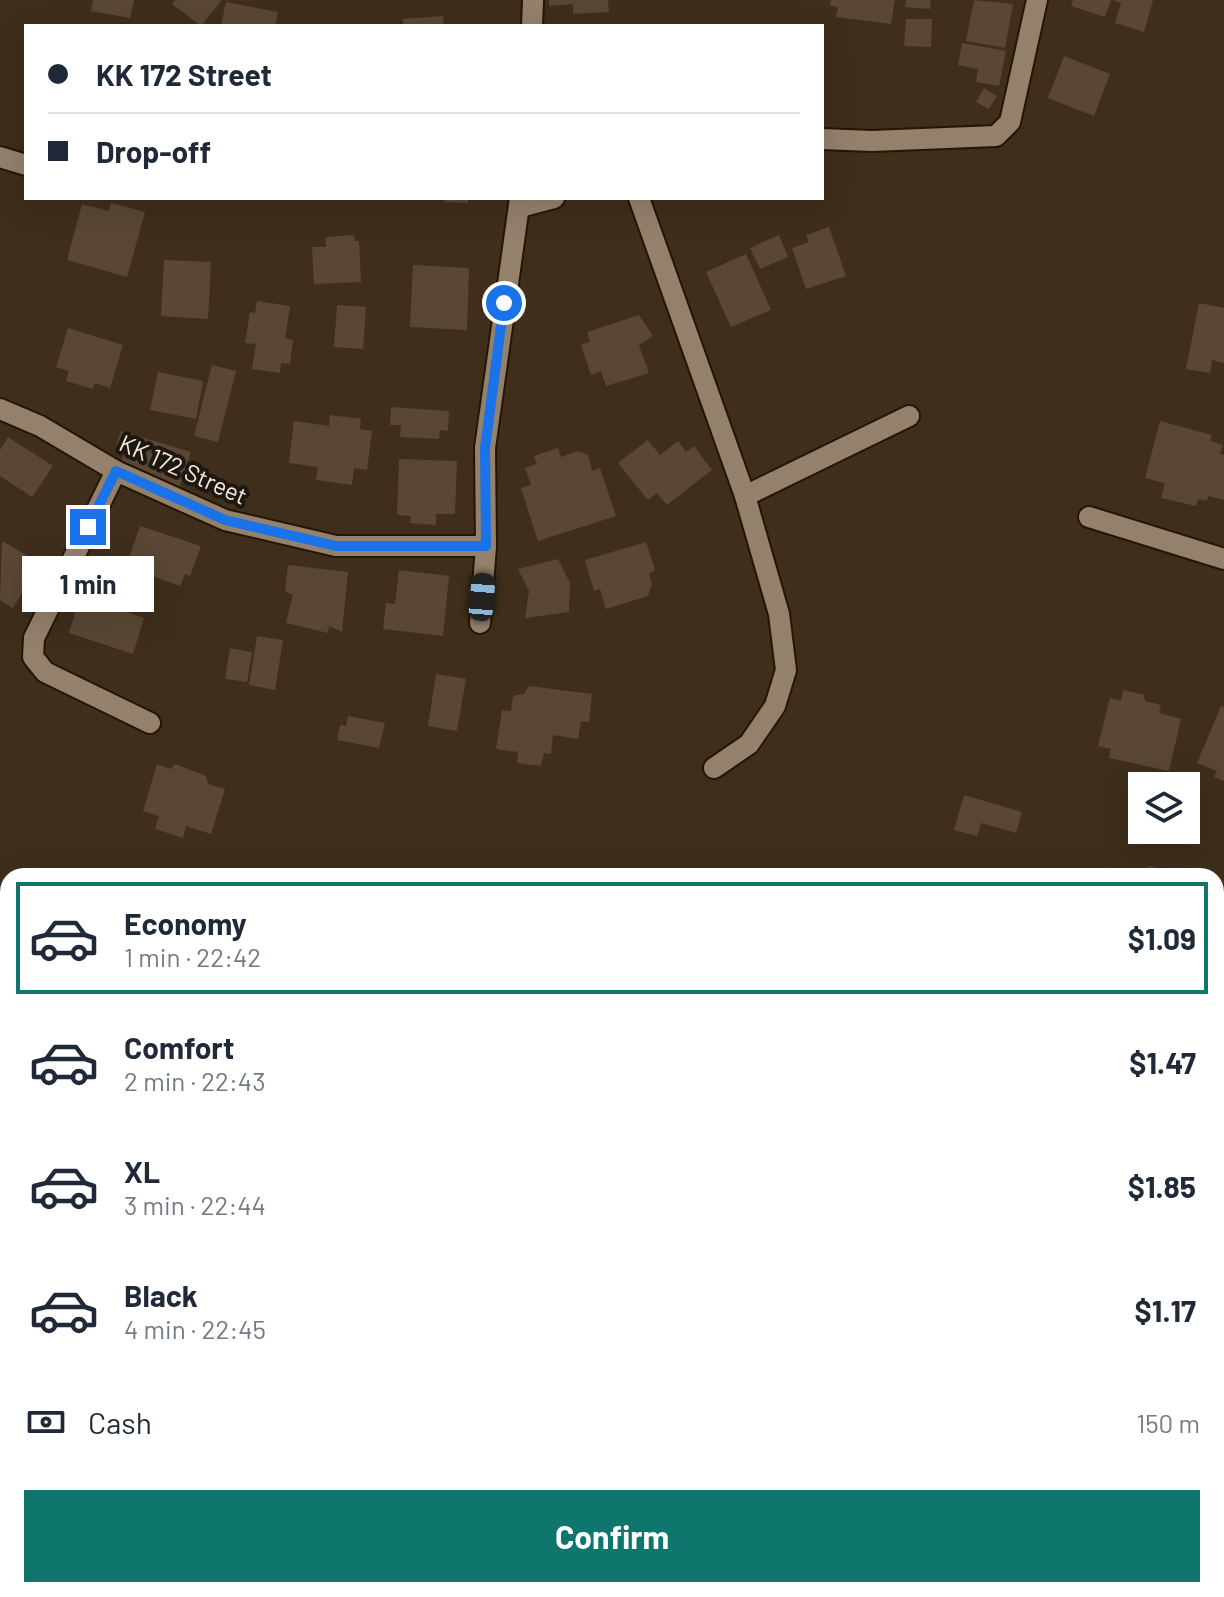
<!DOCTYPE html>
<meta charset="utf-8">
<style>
:root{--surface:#fff;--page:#f2f2f3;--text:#1f2937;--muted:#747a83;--line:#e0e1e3;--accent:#0f766e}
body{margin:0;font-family:Barlow,sans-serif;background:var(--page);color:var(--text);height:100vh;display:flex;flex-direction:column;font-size:30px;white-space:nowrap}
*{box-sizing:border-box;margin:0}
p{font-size:26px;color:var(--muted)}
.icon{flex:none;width:44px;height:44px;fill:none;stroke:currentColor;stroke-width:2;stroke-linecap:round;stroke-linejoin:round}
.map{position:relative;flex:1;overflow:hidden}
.drawer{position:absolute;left:0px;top:868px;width:1224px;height:730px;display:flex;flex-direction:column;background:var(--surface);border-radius:24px 24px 0 0;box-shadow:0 8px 32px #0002}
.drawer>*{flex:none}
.top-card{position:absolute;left:24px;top:24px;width:800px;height:176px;border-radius:0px;box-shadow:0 8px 32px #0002;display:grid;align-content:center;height:176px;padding:0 24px;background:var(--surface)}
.tools{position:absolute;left:1128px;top:772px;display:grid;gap:16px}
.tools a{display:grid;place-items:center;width:72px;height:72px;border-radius:0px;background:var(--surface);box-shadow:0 8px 32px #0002;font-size:40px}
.end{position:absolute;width:36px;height:36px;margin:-18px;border:10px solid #1a73e8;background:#fff;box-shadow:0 0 0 4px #fff}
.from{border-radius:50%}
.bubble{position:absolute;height:56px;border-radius:0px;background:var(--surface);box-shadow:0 8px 32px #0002;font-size:26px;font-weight:700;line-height:56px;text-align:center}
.car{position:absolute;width:24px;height:48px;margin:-24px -12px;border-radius:10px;box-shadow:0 0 6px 2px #0007;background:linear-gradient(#222 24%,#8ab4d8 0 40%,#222 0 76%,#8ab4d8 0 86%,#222 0)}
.top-card b{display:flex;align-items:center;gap:28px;height:76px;font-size:30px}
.top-card b+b{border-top:2px solid var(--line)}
.top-card i{width:20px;height:20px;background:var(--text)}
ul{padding:14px 0 0;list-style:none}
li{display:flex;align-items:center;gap:24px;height:112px;margin:0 16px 12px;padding:0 8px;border:4px solid transparent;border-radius:0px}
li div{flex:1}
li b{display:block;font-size:30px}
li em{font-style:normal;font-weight:700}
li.current{border-color:var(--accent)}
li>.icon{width:72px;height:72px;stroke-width:1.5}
.pay{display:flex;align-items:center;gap:20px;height:88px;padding:0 24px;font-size:30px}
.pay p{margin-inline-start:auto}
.action{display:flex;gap:16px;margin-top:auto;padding:16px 24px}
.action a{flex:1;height:92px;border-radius:0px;background:var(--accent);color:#fff;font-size:32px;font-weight:700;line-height:92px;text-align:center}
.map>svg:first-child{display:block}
</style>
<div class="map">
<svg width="1224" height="1597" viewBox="0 0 1224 1597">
<rect width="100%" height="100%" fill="#3e2e1b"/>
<!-- building -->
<g fill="#594734">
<polygon points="93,0 134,0 130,18 91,11"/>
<polygon points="175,0 222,0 201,26 172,4"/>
<polygon points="549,0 608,0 609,12 573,14 573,4 549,6"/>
<polygon points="831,0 895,0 891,24 836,17 838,7 830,6"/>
<polygon points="906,0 931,0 930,9 905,7"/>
<polygon points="974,0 1013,4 1005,48 966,41"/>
<polygon points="1073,0 1111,0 1105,17 1071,6"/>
<polygon points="1113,0 1153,0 1144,32 1115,23 1121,3"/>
<polygon points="226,2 278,12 275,26 221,26"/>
<polygon points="443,16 444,26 403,26 403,19"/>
<polygon points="906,19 932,19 931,47 904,46"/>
<polygon points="962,43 1006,51 999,86 976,82 978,69 958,65"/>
<polygon points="1064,56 1110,74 1094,116 1048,98"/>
<polygon points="984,88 997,96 989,109 976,102"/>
<polygon points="444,198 468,198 468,203 444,202"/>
<polygon points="111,203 145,212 127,277 67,260 82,204 109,211"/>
<polygon points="829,227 846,276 806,289 792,248 809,242 806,235"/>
<polygon points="354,235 355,241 359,241 361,282 314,284 312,247 326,247 326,237"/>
<polygon points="779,235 788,257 760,269 750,248"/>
<polygon points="746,254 771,310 731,327 706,272"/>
<polygon points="164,260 211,262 208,319 161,316"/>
<polygon points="413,265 469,268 467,330 410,327"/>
<polygon points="257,301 290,306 285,338 293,340 290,364 281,363 280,373 252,369 256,344 245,343 250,312 255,313"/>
<polygon points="1199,303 1224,308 1224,363 1212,360 1210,373 1186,369"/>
<polygon points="337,305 366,307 363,349 334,347"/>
<polygon points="639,315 653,336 639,345 649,373 606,386 601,371 591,375 581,345 590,342 587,332"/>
<polygon points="68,328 123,345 110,388 95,383 93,389 66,381 69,371 56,367"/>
<polygon points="212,365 236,371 218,442 194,436"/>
<polygon points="158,372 203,381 196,419 150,410"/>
<polygon points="391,407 449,411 448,431 440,430 439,439 400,437 401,425 390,425"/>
<polygon points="330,415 361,419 360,429 372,431 367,470 354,468 352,485 316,480 318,467 289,463 294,421 329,426"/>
<polygon points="1160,421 1212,435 1210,441 1223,445 1220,454 1224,455 1224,500 1208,496 1207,501 1198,499 1196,506 1161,498 1165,483 1145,478"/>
<polygon points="121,431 191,452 180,486 120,468 125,449 116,446"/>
<polygon points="8,437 53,466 32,497 0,476 0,450"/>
<polygon points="648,440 660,455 678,441 686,452 694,446 712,470 667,505 657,493 648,500 618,463"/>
<polygon points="558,448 561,457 578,451 588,455 592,471 600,468 616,516 538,541 521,488 531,485 525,468 537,464 534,456"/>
<polygon points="399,459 457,461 455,514 436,514 436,525 410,523 411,516 397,515"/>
<polygon points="140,526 201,546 190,576 185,574 180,586 126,567"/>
<polygon points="2,541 26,555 21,563 35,570 13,608 0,600"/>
<polygon points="646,542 655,570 649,574 652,584 648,596 606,609 600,589 594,591 585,560"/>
<polygon points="558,559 570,583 569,612 525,618 529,591 518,569"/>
<polygon points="288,565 348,572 342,632 329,626 328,633 286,623 293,595 285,591"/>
<polygon points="399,570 449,576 443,636 383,629 386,603 395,604"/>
<polygon points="83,587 120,599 118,609 144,618 133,654 69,633"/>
<polygon points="257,636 283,640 275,690 249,685"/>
<polygon points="230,648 252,652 247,682 225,679"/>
<polygon points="436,674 466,679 457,731 428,726"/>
<polygon points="529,686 592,694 589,722 581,721 578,739 553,735 551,754 544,753 541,766 517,763 518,752 496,749 502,710 511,711 513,696 524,694"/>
<polygon points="1123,690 1144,695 1145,701 1161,705 1159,713 1181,719 1169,771 1109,758 1111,749 1098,746 1110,698 1121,701"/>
<polygon points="1221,706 1224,707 1224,781 1214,777 1217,771 1197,763"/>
<polygon points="348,716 385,723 379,748 337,740 340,725 346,726"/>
<polygon points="157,764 171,769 175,764 206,776 208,784 225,789 211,834 186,826 183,838 155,829 159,816 143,811"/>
<polygon points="964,795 1022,812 1016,833 981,823 977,836 954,830"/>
<polygon points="1148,866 1186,875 1186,876 1146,876"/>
<polygon points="1216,890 1224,892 1217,930 1216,929"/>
<polygon points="1218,1168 1224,1171 1224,1240 1216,1236"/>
<polygon points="1216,1272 1224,1277 1224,1289 1216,1302"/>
<polygon points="1216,1394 1224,1398 1224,1453 1222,1458 1216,1455"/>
<polygon points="1216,1484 1224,1488 1224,1547 1220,1556 1216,1553"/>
<polygon points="814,1590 887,1590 887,1597 813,1597"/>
<polygon points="937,1590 991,1590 999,1594 997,1597 934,1597"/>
<polygon points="1116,1590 1158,1590 1163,1594 1167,1590 1176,1597 1111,1597"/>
</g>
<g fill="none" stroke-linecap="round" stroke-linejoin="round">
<!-- street casing -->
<g stroke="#251604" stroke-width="24">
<g id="street">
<polyline points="532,26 533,0"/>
<polyline points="822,139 872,141 996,136 1010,122 1037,0"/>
<polyline points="0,157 26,165"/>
<polyline points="639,198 745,496 779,614 786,670 775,706 749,744 714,768"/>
<polyline points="520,207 554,198"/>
<polyline points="0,409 40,426 116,471 225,520 336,546 486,546 485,448 520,198"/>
<polyline points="116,471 34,638 33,657 45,672 150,723"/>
<polyline points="745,496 909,416"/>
<polyline points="1089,517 1224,559"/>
<polyline points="480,623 486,546"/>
<polyline points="1216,986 1224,965"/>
<polyline points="1216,1154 1224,1159"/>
<polyline points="1216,1374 1224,1378"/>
<polyline points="565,1590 579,1597"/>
<polyline points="1215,1590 1224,1596"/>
<polyline points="764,1597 769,1590"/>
</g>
</g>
<!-- street -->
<use href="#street" stroke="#94816c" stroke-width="20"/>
</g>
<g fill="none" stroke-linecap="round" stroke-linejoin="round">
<!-- route -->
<polyline stroke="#1a73e8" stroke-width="10" points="88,527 116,471 225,520 336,546 486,546 485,448 504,303"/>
</g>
<g text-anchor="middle" stroke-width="8" stroke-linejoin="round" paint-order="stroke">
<!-- street labels -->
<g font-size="24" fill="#f5eade" stroke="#1f1810">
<text transform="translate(183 470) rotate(24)" y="8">KK 172 Street</text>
</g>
</g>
</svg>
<div class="tools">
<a><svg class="icon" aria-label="layers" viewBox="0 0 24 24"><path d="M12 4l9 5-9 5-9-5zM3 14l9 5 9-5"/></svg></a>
</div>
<i class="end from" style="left:504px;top:303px"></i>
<i class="end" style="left:88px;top:527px"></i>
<div class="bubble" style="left:22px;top:556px;width:132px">1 min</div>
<i class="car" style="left:482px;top:597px;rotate:5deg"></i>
<div class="top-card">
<b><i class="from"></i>KK 172 Street</b>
<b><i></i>Drop-off</b>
</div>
<section class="drawer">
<ul>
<li class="current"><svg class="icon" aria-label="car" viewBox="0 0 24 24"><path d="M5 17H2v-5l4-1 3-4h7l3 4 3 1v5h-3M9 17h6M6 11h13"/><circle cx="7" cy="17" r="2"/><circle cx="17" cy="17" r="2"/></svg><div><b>Economy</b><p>1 min · 22:42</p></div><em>$1.09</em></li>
<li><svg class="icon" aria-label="car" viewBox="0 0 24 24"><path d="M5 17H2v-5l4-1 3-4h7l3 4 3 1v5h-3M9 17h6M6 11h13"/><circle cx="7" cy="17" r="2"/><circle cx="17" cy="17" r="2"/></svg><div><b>Comfort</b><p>2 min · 22:43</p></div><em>$1.47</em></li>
<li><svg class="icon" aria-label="car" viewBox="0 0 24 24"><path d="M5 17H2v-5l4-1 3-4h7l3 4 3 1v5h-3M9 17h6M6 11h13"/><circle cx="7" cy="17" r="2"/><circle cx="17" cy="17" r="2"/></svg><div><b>XL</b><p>3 min · 22:44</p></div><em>$1.85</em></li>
<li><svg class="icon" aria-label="car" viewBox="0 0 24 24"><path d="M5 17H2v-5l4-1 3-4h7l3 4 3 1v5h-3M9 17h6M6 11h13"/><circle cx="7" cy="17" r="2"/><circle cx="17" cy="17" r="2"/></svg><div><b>Black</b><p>4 min · 22:45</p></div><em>$1.17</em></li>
</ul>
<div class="pay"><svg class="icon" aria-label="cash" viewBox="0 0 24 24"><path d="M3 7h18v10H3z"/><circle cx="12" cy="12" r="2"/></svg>Cash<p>150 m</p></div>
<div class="action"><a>Confirm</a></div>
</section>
</div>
